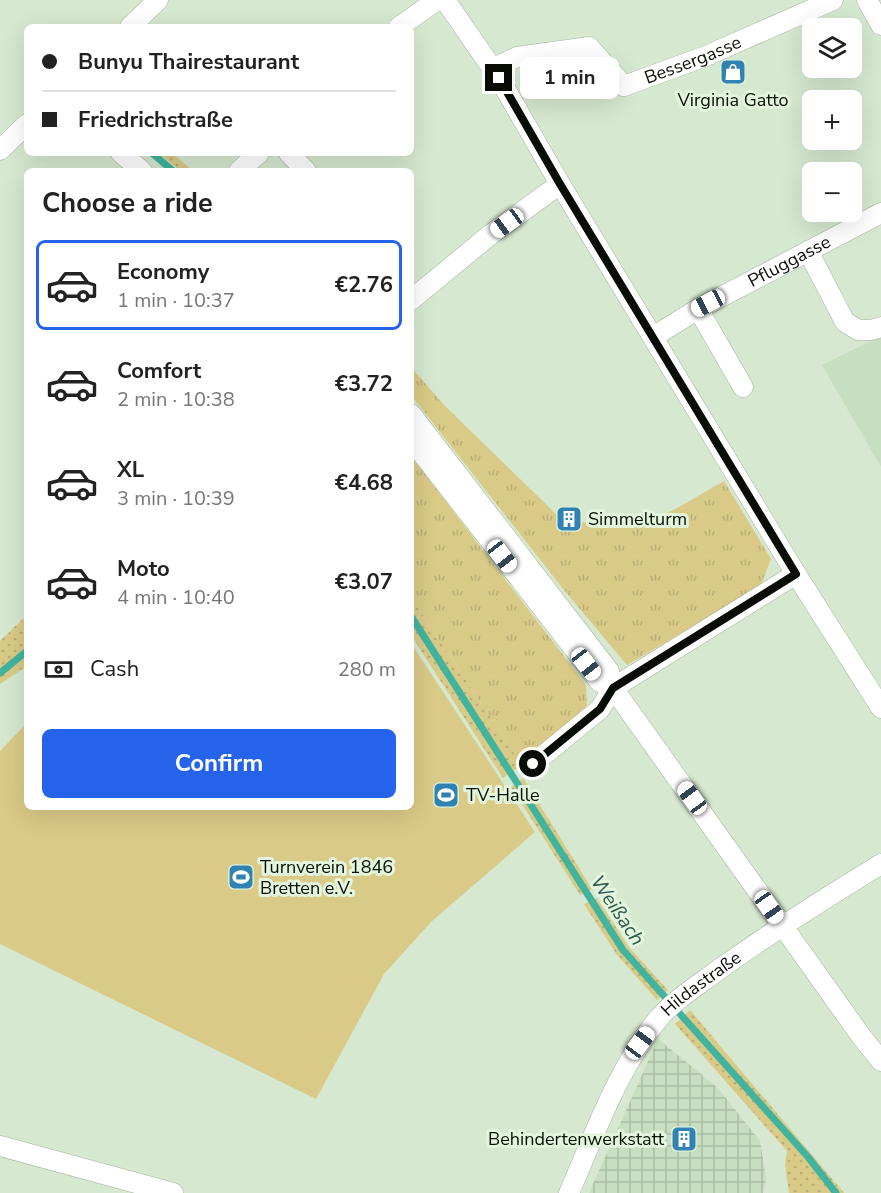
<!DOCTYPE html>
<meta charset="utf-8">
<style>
:root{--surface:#fff;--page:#f2f2f2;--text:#222;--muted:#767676;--line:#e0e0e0;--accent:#2563eb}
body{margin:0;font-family:"Nunito Sans",sans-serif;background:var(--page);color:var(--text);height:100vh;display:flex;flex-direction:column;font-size:22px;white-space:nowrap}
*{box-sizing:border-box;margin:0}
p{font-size:20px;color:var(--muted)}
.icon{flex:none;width:33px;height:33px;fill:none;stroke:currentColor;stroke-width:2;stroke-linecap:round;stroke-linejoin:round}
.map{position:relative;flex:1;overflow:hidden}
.drawer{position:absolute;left:24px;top:168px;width:390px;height:642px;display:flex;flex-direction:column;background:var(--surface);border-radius:9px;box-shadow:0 6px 24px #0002}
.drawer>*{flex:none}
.top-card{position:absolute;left:24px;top:24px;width:390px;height:132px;border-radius:9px;box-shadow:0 6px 24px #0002;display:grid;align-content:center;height:132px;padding:0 18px;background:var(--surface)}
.buttons{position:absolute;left:802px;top:18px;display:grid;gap:12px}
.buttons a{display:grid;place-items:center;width:60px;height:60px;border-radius:9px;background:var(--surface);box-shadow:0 6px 24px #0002;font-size:30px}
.end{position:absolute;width:27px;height:27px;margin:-14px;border:8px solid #080e06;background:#fff;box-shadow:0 0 0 3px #fff}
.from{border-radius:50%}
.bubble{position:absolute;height:42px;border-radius:9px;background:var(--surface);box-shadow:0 6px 24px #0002;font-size:20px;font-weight:700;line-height:42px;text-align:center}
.car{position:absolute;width:18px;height:36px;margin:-18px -9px;border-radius:8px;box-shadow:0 0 4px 2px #0007;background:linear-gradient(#fff 24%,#345 0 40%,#fff 0 76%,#345 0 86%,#fff 0)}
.top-card b{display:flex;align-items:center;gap:21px;height:57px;font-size:22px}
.top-card b+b{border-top:2px solid var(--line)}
.top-card i{width:15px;height:15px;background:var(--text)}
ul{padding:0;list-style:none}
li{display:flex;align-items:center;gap:18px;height:90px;margin:0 12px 9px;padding:0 6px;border:3px solid transparent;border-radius:9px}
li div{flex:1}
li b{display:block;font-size:22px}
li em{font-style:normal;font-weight:700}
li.active{border-color:var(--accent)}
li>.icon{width:54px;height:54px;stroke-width:1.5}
h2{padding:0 18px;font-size:27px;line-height:72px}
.pay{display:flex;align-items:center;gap:15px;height:66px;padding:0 18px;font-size:22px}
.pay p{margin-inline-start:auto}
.cta{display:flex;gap:12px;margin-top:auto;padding:12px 18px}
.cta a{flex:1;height:69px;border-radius:9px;background:var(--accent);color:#fff;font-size:24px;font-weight:700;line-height:69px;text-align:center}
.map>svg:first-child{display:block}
</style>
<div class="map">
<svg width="881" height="1193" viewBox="0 0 881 1193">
<defs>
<pattern id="industrial-grid" width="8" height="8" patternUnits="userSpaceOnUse" patternTransform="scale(1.5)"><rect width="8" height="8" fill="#c8dec0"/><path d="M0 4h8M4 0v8" fill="none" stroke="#aabda4"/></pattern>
<pattern id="grass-dots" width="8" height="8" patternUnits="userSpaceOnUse" patternTransform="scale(1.5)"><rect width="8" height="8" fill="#daca88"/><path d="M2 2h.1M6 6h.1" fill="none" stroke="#baac74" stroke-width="1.8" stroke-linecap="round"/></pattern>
<pattern id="park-tufts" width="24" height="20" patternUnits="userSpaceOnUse" patternTransform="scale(1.5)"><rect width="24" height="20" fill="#daca88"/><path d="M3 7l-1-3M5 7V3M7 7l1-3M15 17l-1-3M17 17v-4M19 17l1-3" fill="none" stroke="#baac74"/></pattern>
</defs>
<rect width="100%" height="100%" fill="#d6e8cf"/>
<!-- built -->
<polygon fill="#c8dec0" points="881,336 881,467 822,365"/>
<!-- industrial -->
<polygon fill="url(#industrial-grid)" points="658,1039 718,1088 760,1141 766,1179 763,1193 589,1193"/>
<!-- grass -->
<g fill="url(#grass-dots)">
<polygon points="159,153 172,153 193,171 180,171"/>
<polygon points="411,597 522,765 503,778 411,635"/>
<polygon points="27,615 27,666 0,684 0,641"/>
<polygon points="523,778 592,889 580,895 511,787"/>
<polygon points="597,898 628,946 668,990 657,1000 617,955 584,904"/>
<polygon points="690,1010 844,1193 789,1193 785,1164 787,1151 675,1024"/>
</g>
<!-- park -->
<g fill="url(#park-tufts)">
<path d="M411,367L444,405L558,516L559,523L565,528H573L579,522C598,524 621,526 640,522C670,516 698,495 724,481L771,559L760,587L627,665L564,590L411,395Z"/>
<polygon points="411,456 586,685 587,710 522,765 411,597"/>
</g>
<!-- pitch -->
<polygon fill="#daca88" points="411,643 535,832 431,922 384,974 316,1099 0,944 0,751 27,723 27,807 411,807"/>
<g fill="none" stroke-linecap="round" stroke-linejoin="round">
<!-- stream -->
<g stroke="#42b49e" stroke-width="7">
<polyline points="152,153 173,171"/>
<polyline points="411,616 623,950 808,1157 836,1193"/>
<polyline points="0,673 27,651"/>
</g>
<!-- street casing -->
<g stroke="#a3b49d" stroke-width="21">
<g id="street">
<polyline points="445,0 499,78 560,184 796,574 881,708"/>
<polyline points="867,0 881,25"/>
<polyline points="130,27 158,0"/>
<polyline points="399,27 437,0"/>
<path id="s1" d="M493,68L517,57L589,47L624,86L706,56L833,0"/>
<polyline points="0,150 27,124"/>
<polyline points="121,153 142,171"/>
<polyline points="289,153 306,171"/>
<polyline points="239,171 259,153"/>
<polyline points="808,251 845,322 858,330 871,330 881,327"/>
<polyline points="411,300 490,235 560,184"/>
<polyline points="698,309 743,387"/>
<path id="s2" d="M653,337L698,309L881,213"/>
<polyline points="411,414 609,671 613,688 861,1036 881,1061"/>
<polyline points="411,439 600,682 613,688"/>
<polyline points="533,764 600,709 613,688 796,574"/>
<polyline points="0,1146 173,1193"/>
<path id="s3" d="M569,1193C595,1134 617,1070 658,1019C675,999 700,984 721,968C773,931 827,897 881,864"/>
</g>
</g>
<!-- street -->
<use href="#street" stroke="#fff" stroke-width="20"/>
</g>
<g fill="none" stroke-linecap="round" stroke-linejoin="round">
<!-- route -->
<polyline stroke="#080e06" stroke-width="8" points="499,78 560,184 796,574 613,688 600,709 533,764"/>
</g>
<!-- icons -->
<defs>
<g id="shop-square" transform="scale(1.35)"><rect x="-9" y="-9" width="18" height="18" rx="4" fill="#3082b2" stroke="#e3f5dc"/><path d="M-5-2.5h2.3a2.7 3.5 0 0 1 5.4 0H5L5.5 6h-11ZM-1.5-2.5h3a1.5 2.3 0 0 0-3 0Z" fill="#fff"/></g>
<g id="building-square" transform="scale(1.35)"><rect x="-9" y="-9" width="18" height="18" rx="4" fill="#3082b2" stroke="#e3f5dc"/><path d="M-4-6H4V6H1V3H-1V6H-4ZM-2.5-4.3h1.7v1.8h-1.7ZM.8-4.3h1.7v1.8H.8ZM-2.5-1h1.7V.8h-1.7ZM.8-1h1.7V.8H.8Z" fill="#fff"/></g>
<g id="stadium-square" transform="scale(1.35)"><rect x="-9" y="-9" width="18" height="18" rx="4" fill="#3082b2" stroke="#e3f5dc"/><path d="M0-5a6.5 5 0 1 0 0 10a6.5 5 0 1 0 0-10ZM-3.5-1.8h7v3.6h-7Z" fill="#fff"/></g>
</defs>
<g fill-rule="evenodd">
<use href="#shop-square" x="733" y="72"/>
<use href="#building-square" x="569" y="519"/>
<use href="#stadium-square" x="446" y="795"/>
<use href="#stadium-square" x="241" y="877"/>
<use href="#building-square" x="684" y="1139"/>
</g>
<g text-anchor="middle" stroke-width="6" stroke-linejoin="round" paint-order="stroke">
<!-- street labels -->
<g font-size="18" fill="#080e06" stroke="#e3f5dc">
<text dy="6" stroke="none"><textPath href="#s1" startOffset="225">Bessergasse</textPath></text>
<text dy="6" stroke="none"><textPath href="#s2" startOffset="156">Pfluggasse</textPath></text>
<text dy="6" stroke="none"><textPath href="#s3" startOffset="252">Hildastraße</textPath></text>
</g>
<!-- poi labels -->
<g font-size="18" fill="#080e06" stroke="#e3f5dc" text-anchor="start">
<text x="733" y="106" text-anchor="middle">Virginia Gatto</text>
<text x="588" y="525">Simmelturm</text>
<text x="466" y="801">TV-Halle</text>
<text x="260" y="873">Turnverein 1846<tspan x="260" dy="21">Bretten e.V.</tspan></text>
<text x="664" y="1145" text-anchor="end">Behindertenwerkstatt</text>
</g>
<!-- water labels -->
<g font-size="20" font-style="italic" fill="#2c5b51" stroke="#e3f5dc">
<text transform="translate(618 910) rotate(56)" y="7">Weißach</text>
</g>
</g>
</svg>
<div class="buttons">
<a><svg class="icon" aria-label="layers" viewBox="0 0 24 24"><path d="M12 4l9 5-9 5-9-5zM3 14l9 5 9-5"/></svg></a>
<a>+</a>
<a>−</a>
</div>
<i class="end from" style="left:533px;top:764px"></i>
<i class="end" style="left:499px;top:78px"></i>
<div class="bubble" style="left:520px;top:57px;width:99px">1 min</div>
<i class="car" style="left:507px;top:223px;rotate:234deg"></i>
<i class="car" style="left:708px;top:303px;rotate:242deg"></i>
<i class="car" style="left:502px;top:556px;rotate:142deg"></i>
<i class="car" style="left:586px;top:664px;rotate:142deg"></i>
<i class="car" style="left:692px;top:798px;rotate:324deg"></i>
<i class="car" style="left:769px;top:907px;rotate:145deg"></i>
<i class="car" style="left:640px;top:1043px;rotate:37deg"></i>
<div class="top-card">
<b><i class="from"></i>Bunyu Thairestaurant</b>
<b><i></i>Friedrichstraße</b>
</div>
<section class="drawer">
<h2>Choose a ride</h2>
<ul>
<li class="active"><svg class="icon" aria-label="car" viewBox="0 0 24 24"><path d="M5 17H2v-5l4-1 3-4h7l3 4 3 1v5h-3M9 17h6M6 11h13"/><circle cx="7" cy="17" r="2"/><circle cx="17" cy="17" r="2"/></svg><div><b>Economy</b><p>1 min · 10:37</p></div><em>€2.76</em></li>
<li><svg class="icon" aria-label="car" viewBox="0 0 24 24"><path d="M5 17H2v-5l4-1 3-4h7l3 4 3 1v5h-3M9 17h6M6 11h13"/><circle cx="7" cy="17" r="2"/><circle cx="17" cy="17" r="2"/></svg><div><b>Comfort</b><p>2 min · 10:38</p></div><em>€3.72</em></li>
<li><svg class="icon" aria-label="car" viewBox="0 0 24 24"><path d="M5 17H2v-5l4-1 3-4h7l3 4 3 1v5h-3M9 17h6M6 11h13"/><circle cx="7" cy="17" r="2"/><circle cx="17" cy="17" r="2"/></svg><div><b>XL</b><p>3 min · 10:39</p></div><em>€4.68</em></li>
<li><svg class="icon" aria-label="car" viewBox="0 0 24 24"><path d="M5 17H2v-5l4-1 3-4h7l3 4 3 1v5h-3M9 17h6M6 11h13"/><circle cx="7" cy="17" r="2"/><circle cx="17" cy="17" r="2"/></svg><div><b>Moto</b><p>4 min · 10:40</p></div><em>€3.07</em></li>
</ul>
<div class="pay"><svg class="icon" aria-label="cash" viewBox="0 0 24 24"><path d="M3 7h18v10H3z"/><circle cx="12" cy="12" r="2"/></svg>Cash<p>280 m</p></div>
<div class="cta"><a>Confirm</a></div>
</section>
</div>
